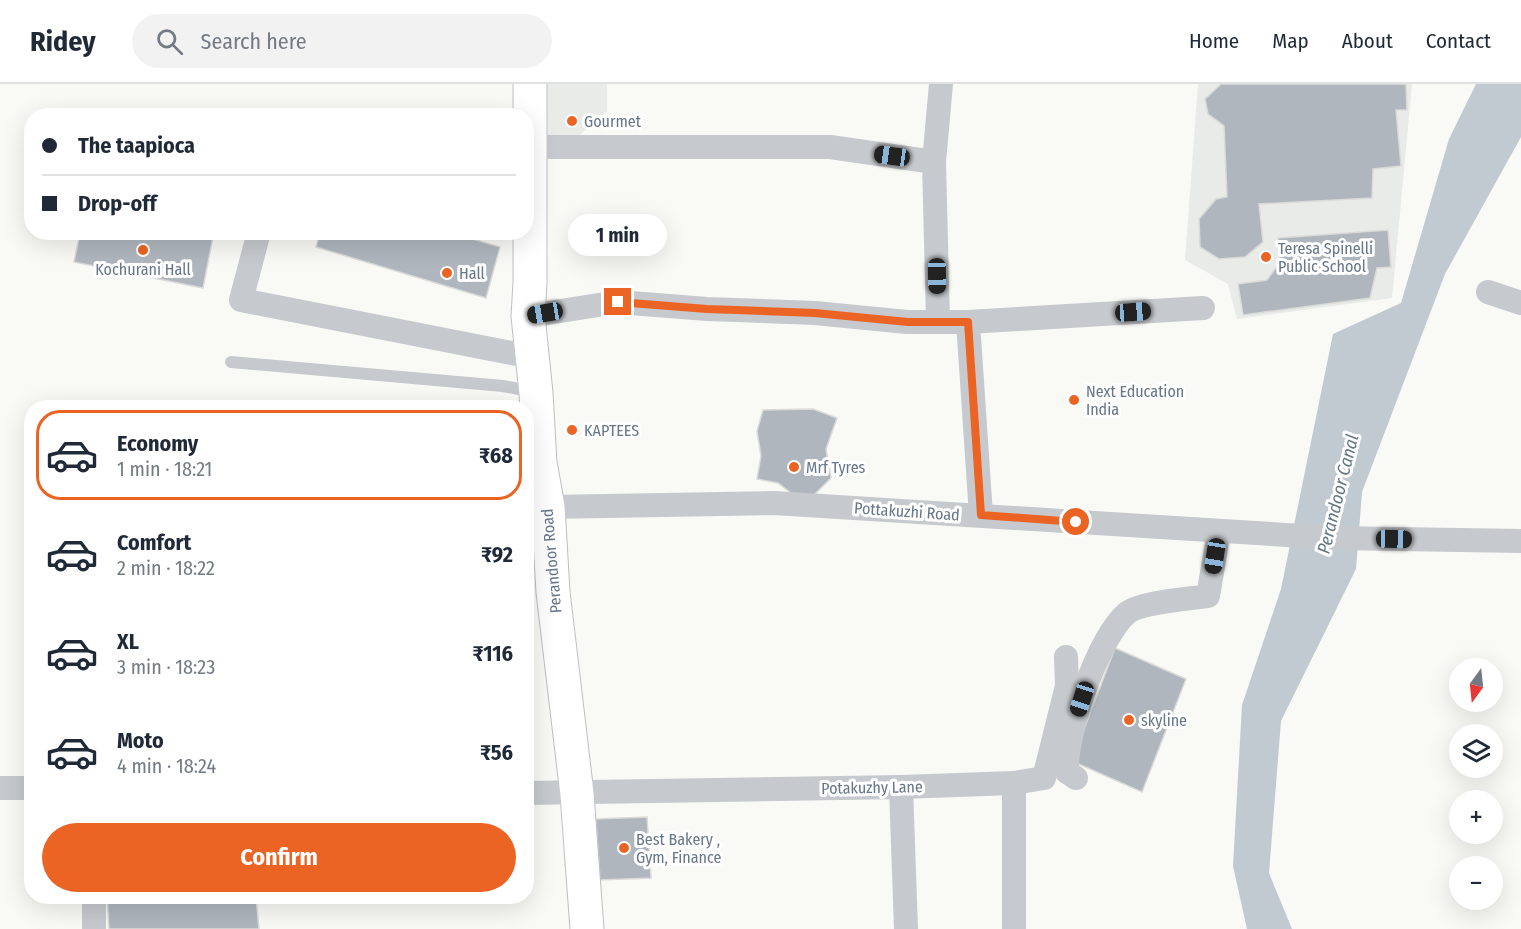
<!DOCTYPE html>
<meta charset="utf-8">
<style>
:root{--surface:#fff;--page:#f2f2f3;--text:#1f2937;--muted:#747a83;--line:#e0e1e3;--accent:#eb6424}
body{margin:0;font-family:"Fira Sans Condensed",sans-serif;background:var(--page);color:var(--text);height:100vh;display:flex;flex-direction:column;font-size:22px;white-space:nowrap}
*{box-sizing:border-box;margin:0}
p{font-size:20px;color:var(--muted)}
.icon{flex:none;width:33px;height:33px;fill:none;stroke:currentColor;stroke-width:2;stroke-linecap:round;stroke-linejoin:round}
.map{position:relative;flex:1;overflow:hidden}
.sheet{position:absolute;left:24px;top:316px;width:510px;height:504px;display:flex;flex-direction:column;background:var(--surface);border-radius:24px;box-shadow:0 6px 24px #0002}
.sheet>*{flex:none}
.banner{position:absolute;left:24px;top:24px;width:510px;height:132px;border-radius:24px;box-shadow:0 6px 24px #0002;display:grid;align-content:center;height:132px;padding:0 18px;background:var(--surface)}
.needle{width:39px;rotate:195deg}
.controls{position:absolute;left:1449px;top:574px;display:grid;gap:12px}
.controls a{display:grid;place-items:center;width:54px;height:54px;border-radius:50%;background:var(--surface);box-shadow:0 6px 24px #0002;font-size:30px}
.end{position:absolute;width:27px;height:27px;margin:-14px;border:8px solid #eb6424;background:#fff;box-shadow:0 0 0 3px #fff}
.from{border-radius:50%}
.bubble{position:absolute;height:42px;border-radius:21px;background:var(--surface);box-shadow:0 6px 24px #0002;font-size:20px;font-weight:700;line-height:42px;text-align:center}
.car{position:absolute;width:18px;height:36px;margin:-18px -9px;border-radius:8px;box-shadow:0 0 4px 2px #0007;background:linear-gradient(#222 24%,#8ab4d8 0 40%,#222 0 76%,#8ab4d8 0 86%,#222 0)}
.banner b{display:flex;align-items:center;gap:21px;height:57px;font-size:22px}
.banner b+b{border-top:2px solid var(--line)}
.banner i{width:15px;height:15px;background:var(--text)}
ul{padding:10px 0 0;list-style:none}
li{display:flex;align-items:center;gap:18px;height:90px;margin:0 12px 9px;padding:0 6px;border:3px solid transparent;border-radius:24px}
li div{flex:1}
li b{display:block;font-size:22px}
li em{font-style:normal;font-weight:700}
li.active{border-color:var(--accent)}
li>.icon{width:54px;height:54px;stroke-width:1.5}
.action{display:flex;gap:12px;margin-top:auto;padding:12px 18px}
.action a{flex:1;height:69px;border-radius:36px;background:var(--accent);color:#fff;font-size:24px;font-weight:700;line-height:69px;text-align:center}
header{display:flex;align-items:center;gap:36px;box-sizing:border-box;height:84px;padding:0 30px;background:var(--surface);border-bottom:2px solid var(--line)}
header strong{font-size:28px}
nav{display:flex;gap:33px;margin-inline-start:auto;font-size:21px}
.search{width:420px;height:54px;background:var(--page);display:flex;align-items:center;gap:15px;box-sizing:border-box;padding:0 21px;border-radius:33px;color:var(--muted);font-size:22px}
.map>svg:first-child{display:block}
</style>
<header>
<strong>Ridey</strong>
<div class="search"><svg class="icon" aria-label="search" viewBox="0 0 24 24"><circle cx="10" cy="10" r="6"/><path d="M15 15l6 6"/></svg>Search here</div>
<nav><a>Home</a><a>Map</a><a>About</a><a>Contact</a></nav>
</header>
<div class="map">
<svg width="1521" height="845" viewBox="0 0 1521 845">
<rect width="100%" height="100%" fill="#f9f9f6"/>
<!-- built -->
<g fill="#e9ebe9">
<polygon points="546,0 607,0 607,27 568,61 548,53"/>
<polygon points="1198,0 1412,0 1392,214 1237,235 1228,200 1185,176"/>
</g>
<!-- water -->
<polygon fill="#c1cad0" points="1476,0 1521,0 1521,53 1445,190 1362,408 1356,485 1281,637 1269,789 1292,845 1247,845 1233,782 1242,621 1281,505 1333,250 1401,219 1449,55"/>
<!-- building -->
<g fill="#afb6bd" stroke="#dadbd8" stroke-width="1.5">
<polygon points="1221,0 1406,0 1407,26 1396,26 1401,82 1373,85 1372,114 1259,120 1263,158 1245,173 1219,175 1200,163 1199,135 1216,115 1227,113 1224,42 1208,30 1205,15"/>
<polygon points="1388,146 1391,183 1377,184 1370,214 1243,231 1238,200 1267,196 1280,178 1278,154"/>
<polygon points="48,148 214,148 203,204 74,178 79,154"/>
<polygon points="320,148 449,148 500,163 486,214 316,163"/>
<polygon points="813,325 837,334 826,365 831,394 805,420 778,399 757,395 761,372 757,347 763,326"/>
<polygon points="1115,564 1186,595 1142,708 1072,677"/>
<polygon points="647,733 651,794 600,796 596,735"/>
<polygon points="107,813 256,813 259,845 109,845"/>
</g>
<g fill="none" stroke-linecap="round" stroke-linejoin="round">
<!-- secondary casing -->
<g stroke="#bbbfc4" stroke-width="35">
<polyline id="secondary" points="530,0 530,199 528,232 536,309 540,379 548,423 553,508 577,710 587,845"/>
</g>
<!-- service -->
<polyline stroke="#c6c9cd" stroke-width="12" points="231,278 503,302 535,308"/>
<!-- minor -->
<g stroke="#c6c9cd" stroke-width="24">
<polyline points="530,63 830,63 934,78"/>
<polyline points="259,148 241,216 532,273"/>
<polyline points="1488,208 1521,219"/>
<polyline points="528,232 618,218 707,225 815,229 907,238 968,238"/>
<polyline points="938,238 934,78 941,0"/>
<polyline points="548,423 774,419 1335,454 1521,457"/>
<polyline points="981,431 968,238 1203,224"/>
<path d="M1076,694L1067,688C1065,650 1098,554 1127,529C1140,518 1190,515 1208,512L1219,447"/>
<polyline points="1014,699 1014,845"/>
<polyline points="901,703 906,845"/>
<polyline points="0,704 32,704"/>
<polyline points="526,709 901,703 1014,699 1044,694 1067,602 1066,573"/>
<polyline points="94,813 94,845"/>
</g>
<!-- secondary -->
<use href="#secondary" stroke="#fff" stroke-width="33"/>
</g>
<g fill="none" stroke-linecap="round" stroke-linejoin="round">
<!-- route -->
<polyline stroke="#eb6424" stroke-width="8" points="618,218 707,225 815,229 908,238 968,238 981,431 1076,438"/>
</g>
<!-- markers -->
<g fill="#eb6424" stroke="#fff" stroke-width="2">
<circle cx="572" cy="37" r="6"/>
<circle cx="143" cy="166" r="6"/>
<circle cx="1266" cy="173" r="6"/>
<circle cx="447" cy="189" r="6"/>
<circle cx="1074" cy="316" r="6"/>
<circle cx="572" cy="346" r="6"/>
<circle cx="794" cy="383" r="6"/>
<circle cx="1129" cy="636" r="6"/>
<circle cx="624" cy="764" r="6"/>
</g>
<g text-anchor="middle" stroke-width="6" stroke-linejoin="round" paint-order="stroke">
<!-- poi labels -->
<g font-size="16" fill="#677688" stroke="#fff" text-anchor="start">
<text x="584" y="43">Gourmet</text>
<text x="1278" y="170">Teresa Spinelli<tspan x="1278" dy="18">Public School</tspan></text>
<text x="143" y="191" text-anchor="middle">Kochurani Hall</text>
<text x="459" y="195">Hall</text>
<text x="1086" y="313">Next Education<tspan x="1086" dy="18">India</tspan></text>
<text x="584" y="352">KAPTEES</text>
<text x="806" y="389">Mrf Tyres</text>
<text x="1141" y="642">skyline</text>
<text x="636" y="761">Best Bakery ,<tspan x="636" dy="18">Gym, Finance</tspan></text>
</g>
<!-- street labels -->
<g font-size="16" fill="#677688" stroke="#fff">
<text transform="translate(907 427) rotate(4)" y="6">Pottakuzhi Road</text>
<text transform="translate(551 477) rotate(-95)" y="6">Perandoor Road</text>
<text transform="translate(872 703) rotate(-1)" y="6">Potakuzhy Lane</text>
</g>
<!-- water labels -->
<g font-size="18" font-style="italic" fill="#637783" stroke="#fff">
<text transform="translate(1338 410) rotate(-76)" y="6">Perandoor Canal</text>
</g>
</g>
</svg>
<div class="controls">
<a><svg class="needle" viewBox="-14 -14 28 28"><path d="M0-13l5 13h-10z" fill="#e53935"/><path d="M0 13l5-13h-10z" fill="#747a83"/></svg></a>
<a><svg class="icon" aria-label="layers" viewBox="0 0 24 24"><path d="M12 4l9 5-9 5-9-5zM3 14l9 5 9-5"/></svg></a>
<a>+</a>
<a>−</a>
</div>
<i class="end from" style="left:1076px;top:438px"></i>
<i class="end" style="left:618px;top:218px"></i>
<div class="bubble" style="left:568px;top:130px;width:99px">1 min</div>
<i class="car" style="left:892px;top:72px;rotate:278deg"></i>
<i class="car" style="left:937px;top:192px;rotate:179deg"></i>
<i class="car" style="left:1133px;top:228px;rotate:86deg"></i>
<i class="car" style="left:545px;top:229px;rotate:260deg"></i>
<i class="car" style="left:1394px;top:455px;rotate:91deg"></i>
<i class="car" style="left:1215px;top:472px;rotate:189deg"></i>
<i class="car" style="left:1082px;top:615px;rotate:198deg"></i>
<div class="banner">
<b><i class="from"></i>The taapioca</b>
<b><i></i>Drop-off</b>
</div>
<section class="sheet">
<ul>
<li class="active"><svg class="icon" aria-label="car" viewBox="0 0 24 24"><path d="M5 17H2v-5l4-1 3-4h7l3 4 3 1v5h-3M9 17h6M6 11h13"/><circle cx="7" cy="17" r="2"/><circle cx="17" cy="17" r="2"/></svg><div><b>Economy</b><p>1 min · 18:21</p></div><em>₹68</em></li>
<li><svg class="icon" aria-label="car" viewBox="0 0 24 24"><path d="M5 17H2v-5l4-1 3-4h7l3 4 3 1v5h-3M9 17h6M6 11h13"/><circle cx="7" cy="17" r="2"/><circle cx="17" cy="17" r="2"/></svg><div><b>Comfort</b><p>2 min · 18:22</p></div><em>₹92</em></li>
<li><svg class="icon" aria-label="car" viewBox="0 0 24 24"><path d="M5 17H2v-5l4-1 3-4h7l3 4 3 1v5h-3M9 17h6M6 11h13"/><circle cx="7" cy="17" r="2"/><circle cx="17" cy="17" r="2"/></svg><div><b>XL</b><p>3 min · 18:23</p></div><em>₹116</em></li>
<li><svg class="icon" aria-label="car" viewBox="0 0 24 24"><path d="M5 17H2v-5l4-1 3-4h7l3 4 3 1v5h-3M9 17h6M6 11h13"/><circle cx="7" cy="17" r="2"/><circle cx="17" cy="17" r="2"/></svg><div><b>Moto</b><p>4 min · 18:24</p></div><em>₹56</em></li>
</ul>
<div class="action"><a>Confirm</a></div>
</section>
</div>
